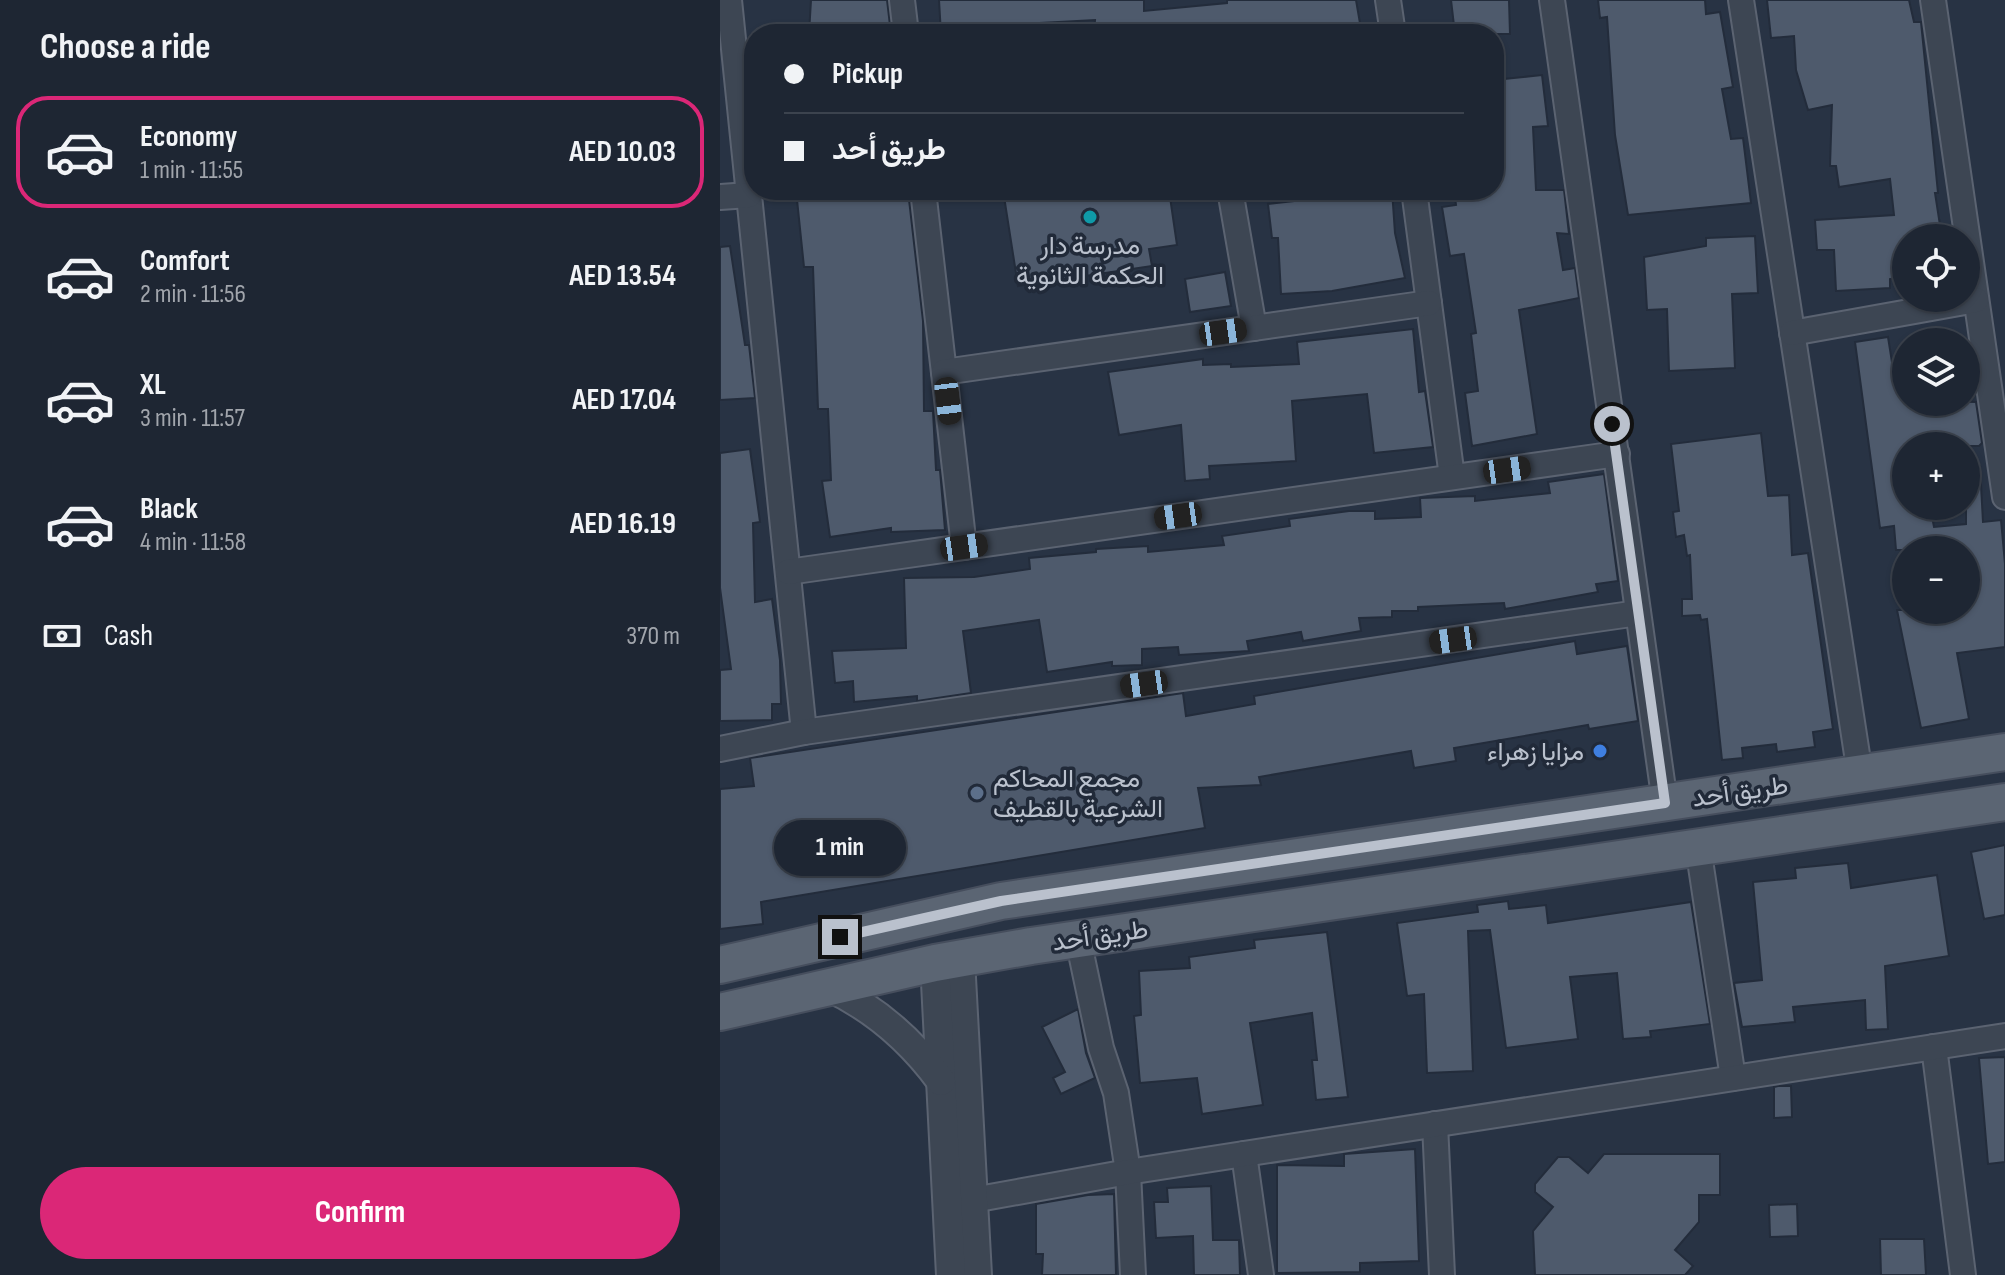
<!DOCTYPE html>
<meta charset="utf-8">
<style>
:root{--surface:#1e2633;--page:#262e3b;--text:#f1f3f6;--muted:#a1a5ac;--line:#3c434e;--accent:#db2777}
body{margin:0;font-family:"Sofia Sans Condensed",Vazirmatn,sans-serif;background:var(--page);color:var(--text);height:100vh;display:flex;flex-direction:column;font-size:30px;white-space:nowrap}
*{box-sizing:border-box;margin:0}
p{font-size:26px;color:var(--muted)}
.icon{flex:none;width:44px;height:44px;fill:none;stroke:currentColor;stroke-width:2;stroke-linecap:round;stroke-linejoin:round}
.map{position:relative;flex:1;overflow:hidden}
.details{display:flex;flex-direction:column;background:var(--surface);width:720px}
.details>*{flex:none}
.top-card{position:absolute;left:24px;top:24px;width:760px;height:176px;border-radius:32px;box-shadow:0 2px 6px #0004,0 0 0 2px var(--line);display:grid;align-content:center;height:176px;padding:0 40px;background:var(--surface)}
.tools{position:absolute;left:1172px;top:224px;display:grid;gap:16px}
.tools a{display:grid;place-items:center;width:88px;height:88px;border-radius:50%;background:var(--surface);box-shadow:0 2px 6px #0004,0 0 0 2px var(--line);font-size:40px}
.end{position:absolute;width:36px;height:36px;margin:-18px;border:10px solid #bac1cd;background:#111;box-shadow:0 0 0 4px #111}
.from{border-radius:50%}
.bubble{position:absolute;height:56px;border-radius:28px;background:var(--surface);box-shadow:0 2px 6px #0004,0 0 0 2px var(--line);font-size:26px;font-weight:700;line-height:56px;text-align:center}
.car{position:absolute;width:24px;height:48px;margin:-24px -12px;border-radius:10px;box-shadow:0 0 6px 2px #0007;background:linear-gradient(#222 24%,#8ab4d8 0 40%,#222 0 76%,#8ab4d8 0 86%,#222 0)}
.top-card b{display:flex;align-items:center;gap:28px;height:76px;font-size:30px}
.top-card b+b{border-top:2px solid var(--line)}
.top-card i{width:20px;height:20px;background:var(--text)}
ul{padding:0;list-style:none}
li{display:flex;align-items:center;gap:24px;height:112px;margin:0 16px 12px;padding:0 24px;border:4px solid transparent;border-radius:32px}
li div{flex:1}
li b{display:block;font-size:30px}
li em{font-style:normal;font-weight:700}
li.on{border-color:var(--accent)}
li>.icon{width:72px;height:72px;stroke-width:1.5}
h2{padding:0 40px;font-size:36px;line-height:96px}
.pay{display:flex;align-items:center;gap:20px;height:88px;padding:0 40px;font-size:30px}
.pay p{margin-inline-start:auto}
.primary-button{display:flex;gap:16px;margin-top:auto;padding:16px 40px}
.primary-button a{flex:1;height:92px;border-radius:48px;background:var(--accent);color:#fff;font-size:32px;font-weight:700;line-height:92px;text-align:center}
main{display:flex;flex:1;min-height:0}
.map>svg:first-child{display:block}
</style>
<main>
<section class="details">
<h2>Choose a ride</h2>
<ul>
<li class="on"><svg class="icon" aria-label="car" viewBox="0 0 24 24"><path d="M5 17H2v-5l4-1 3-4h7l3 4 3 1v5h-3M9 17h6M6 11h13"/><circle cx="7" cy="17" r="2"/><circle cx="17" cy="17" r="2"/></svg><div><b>Economy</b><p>1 min · 11:55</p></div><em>AED 10.03</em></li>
<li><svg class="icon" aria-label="car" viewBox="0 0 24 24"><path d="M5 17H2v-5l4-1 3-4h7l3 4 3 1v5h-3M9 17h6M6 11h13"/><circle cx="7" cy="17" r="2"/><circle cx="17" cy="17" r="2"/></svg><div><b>Comfort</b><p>2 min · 11:56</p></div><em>AED 13.54</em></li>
<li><svg class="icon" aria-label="car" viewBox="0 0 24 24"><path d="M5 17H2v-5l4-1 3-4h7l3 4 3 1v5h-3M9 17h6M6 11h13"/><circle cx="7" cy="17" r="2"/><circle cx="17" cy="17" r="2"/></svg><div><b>XL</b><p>3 min · 11:57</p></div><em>AED 17.04</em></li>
<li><svg class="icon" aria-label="car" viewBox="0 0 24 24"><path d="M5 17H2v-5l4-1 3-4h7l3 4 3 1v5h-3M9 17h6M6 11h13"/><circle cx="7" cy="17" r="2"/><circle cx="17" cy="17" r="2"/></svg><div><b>Black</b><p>4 min · 11:58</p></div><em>AED 16.19</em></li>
</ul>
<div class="pay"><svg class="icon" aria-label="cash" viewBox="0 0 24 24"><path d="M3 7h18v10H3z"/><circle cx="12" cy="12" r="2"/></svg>Cash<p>370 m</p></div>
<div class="primary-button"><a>Confirm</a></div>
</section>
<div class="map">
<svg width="1285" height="1275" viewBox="0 0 1285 1275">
<rect width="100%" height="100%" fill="#283344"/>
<!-- building -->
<g fill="#4e5a6c" stroke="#232c3b" stroke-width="2">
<polygon points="91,0 167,0 171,34 89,34"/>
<polygon points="219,0 424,0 424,11 507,3 507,0 636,0 641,29 615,34 374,34 375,20 302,24 303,32 221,34"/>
<polygon points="731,0 789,0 790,34 735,34"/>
<polygon points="878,0 985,0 986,14 1000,12 1013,87 1002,89 1011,139 1023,138 1031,203 908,215 895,135 887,17 880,18"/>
<polygon points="1047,0 1189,0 1194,22 1201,22 1218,193 1215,193 1222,238 1186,238 1186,276 1170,279 1170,288 1116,291 1114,250 1097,250 1095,220 1174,215 1170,179 1119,187 1116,166 1110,166 1112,105 1088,110 1076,70 1074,36 1051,38"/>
<polygon points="822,75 828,126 813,127 816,190 844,190 849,234 837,233 843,270 855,268 859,298 799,310 817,434 752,446 745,393 758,391 751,334 756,333 744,254 730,256 722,207 736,205 734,190 774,190 774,139 781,139 774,80"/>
<polygon points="76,190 188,191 203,321 204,411 213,411 216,470 220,470 225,530 171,532 171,528 110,537 102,481 111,480 108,409 98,409 93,267 84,267"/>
<polygon points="283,190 449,190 457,245 429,249 432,266 298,286"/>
<polygon points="672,190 675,233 685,278 612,291 561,294 558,238 552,238 548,204 618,196 618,192"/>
<polygon points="1035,236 1038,293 1012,294 1015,368 949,371 947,309 927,310 924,257 986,246 986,238"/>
<polygon points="10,246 25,345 29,345 35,398 0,400 0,247"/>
<polygon points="505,272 511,306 470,312 465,279"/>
<polygon points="693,329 699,392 705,391 713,447 654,453 647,394 572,401 576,461 489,466 490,479 465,481 461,425 399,435 388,372 483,359 483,365 511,364 511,367 579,364 577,342"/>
<polygon points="1168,337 1175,381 1180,380 1183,400 1256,402 1262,443 1259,446 1186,446 1186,506 1210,506 1214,527 1246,524 1246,467 1260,466 1263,522 1281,520 1285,564 1285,647 1237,653 1249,719 1201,728 1177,610 1246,610 1246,550 1176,550 1174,526 1160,528 1135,342"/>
<polygon points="1041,433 1048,496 1069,495 1072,555 1088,553 1113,729 1093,732 1095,747 1057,752 1056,744 1022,748 1023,758 1002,760 987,619 981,620 980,615 962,616 962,599 972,599 970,555 967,556 964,535 956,537 953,512 959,511 951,444"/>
<polygon points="30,449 40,522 33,523 35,602 52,599 60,660 61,704 52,704 52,720 0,721 0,670 11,669 0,588 0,453"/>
<polygon points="884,474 898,581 876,584 878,592 785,609 784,603 698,607 698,611 672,611 672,617 639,618 641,631 583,641 581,632 527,641 529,651 459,655 458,647 422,649 422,665 392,666 392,662 327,672 319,620 243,631 251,693 197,701 197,696 134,702 133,681 115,683 112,651 186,648 184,578 254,577 310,569 309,558 376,552 376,549 428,546 428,552 504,545 502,536 570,526 569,519 629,511 655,511 655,519 701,517 700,498 755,496 755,501 830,493 828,482"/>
<polygon points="855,641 857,654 907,646 918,721 869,729 868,725 734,748 736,761 694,768 691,751 539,777 541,785 478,788 485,828 41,902 43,924 0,929 0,789 34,786 30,758 463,693 466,716 535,704 534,696"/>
<polygon points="1285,845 1285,915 1264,919 1251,852"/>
<polygon points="1128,863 1131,888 1217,875 1229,956 1165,966 1168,1029 1146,1030 1145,1000 1073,1007 1075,1022 1022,1027 1014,983 1042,980 1033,882 1076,878 1075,868"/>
<polygon points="788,901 789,909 826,905 828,923 971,902 990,1024 930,1031 931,1037 903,1039 897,973 850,977 858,1039 786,1048 770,930 748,931 753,1071 707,1073 704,994 687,996 677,923 758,912 757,905"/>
<polygon points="607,932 628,1097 596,1100 592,1060 597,1060 592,1013 530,1023 543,1105 482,1114 477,1078 420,1083 414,1016 421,1015 419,971 470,968 469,957 535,948 534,940"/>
<polygon points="358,1009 366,1053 375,1078 341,1094 333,1078 345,1072 322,1027"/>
<polygon points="1285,1057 1285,1162 1268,1164 1259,1058"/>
<polygon points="1058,1086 1071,1086 1072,1117 1054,1118 1054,1087"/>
<polygon points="695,1149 699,1261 640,1263 640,1272 557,1273 557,1165 624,1166 624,1154"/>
<polygon points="884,1154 1000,1154 1000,1195 979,1195 979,1222 955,1250 973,1266 965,1275 815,1275 813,1231 833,1207 815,1192 815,1184 838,1157 849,1157 868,1173"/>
<polygon points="491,1186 493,1240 519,1240 520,1275 474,1275 473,1236 436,1238 434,1202 448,1202 447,1188"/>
<polygon points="394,1194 396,1275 322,1275 323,1254 316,1254 316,1204 368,1195"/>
<polygon points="1077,1204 1078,1236 1050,1237 1049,1205"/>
<polygon points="1160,1239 1204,1239 1206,1275 1161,1275"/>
</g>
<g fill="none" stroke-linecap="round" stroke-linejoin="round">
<!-- minor casing -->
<g stroke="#5b6371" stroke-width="28">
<g id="minor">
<polyline points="9,0 84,732"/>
<polyline points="182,0 186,34"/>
<polyline points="668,0 673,34"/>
<polyline points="832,0 945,803"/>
<polyline points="1021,0 1140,774"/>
<polyline points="1213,0 1285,497"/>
<polyline points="203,190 244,547"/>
<polyline points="510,190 534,328"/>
<polyline points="694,190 732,477"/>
<polyline points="0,197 29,195"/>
<polyline points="1072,333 1256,300"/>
<polyline points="224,372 709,303"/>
<polyline points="68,572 897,454"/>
<polyline points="0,749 84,732 918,613"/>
<polyline points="978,847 1013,1078"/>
<polyline points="358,939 381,1048 396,1093 408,1172 413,1275"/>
<polyline points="1214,1047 1243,1275"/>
<polyline points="715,1124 722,1275"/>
<polyline points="524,1154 541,1275"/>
<polyline points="253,1200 408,1172 1285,1036"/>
</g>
</g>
<!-- tertiary casing -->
<g stroke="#5b6371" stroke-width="32">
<g id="tertiary">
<polyline points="240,959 257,1275"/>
<polyline points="215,963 231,1275"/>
<path d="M107,986C153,1007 191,1040 221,1081"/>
</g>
</g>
<!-- primary casing -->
<g stroke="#464e5d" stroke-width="40">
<g id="primary">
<polyline points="0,965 281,901 1285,752"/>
<polyline points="0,1012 215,963 311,946 1285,802"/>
</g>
</g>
<!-- minor -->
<use href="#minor" stroke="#3d4653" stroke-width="24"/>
<!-- tertiary -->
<use href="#tertiary" stroke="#3d4653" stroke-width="28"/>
<!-- primary -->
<use href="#primary" stroke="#5b6573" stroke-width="36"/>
</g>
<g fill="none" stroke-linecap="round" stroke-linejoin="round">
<!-- route -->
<polyline stroke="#bac1cd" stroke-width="10" points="120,937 281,901 945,803 892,424"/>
</g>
<!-- markers -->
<circle fill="#0f9aa8" stroke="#212a39" stroke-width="3" cx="370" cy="217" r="8"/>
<circle fill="#3f7fe0" stroke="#212a39" stroke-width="3" cx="880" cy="751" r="8"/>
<circle fill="#5c6f8a" stroke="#212a39" stroke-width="3" cx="257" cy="793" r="8"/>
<g text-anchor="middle" stroke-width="7" stroke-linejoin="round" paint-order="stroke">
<!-- poi labels -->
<g font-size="26" fill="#bac1cd" stroke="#212a39">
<text x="370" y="254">مدرسة دار<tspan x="370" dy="30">الحكمة الثانوية</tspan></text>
<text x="864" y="760" text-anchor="end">مزايا زهراء</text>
<text x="273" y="787" text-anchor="start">مجمع المحاكم<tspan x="273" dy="30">الشرعية بالقطيف</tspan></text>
</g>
<!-- street labels -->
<g font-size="26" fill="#bac1cd" stroke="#212a39">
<text transform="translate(1020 791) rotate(-8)" y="9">طريق أحد</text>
<text transform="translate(380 935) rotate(-8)" y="9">طريق أحد</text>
</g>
</g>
</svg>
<div class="tools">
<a><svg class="icon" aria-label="locate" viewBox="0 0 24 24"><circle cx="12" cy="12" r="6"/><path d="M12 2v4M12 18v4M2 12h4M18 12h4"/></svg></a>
<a><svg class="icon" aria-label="layers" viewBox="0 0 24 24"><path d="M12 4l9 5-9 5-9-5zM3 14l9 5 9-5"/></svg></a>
<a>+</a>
<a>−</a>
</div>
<i class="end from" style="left:892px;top:424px"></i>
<i class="end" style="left:120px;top:937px"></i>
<div class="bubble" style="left:54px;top:820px;width:132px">1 min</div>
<i class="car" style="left:503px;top:332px;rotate:82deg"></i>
<i class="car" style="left:228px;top:401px;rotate:173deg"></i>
<i class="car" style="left:787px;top:470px;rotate:82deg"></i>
<i class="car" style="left:458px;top:516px;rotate:262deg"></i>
<i class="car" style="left:244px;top:547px;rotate:82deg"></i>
<i class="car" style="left:733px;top:640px;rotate:262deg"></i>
<i class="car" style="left:424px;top:684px;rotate:262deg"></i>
<div class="top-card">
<b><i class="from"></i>Pickup</b>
<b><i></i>طريق أحد</b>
</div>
</div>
</main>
